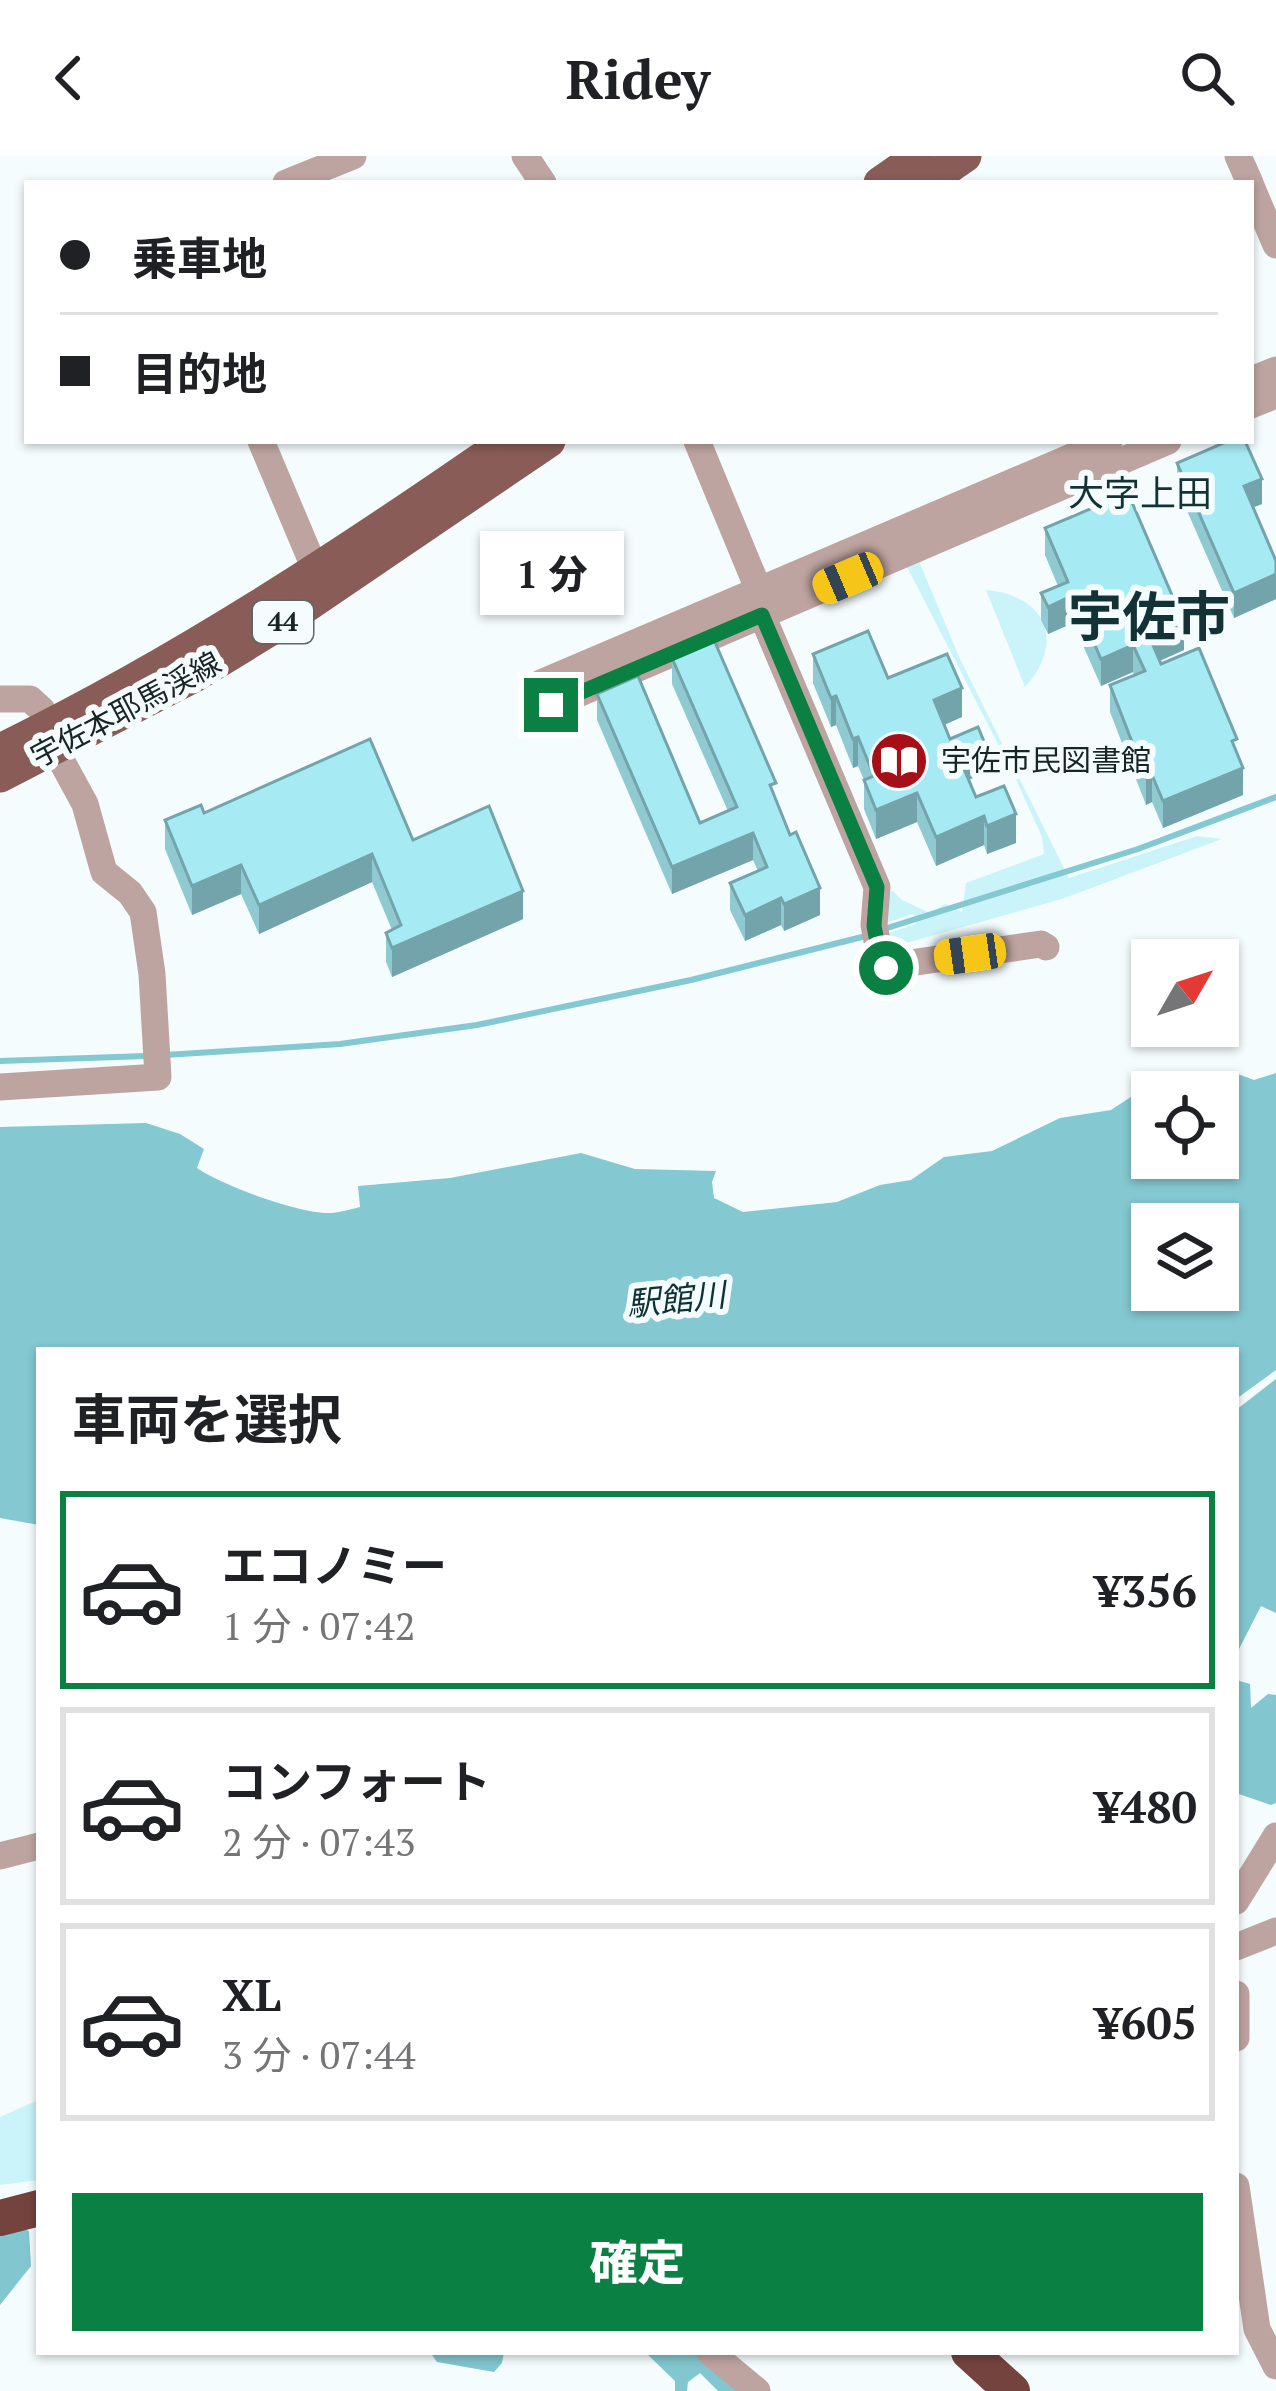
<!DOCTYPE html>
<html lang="ja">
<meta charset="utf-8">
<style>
:root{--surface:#fff;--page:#f6f6f6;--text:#202124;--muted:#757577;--line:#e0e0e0;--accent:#0b8043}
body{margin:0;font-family:"PT Serif","Noto Sans JP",serif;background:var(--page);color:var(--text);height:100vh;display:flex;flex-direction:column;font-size:45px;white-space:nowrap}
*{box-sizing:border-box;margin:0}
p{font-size:39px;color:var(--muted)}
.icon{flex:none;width:66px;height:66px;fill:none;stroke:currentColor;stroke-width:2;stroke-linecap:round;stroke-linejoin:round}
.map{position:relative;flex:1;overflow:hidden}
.panel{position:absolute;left:36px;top:1191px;width:1203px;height:1008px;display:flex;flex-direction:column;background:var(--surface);border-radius:0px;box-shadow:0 3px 9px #0004}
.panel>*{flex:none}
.guide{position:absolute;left:24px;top:24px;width:1230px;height:264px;border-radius:0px;box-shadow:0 3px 9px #0004;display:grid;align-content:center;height:264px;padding:0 36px;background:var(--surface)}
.needle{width:78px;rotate:51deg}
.buttons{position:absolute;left:1131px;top:783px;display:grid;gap:24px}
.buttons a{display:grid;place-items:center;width:108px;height:108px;border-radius:0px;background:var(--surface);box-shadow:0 3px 9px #0004;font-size:60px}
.end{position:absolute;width:54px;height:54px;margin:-27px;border:15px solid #0b8043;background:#fff;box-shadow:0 0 0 6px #fff}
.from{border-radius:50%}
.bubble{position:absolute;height:84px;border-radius:0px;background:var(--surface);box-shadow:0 3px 9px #0004;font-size:39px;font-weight:800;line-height:84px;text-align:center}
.car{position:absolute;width:36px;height:72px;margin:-36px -18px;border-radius:15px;box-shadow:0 0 9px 3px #0007;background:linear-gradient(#f5c518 24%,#345 0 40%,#f5c518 0 76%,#345 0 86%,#f5c518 0)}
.guide b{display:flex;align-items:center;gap:42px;height:114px;font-size:45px}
.guide b+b{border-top:3px solid var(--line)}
.guide i{width:30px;height:30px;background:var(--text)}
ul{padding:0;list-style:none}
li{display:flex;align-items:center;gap:36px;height:198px;margin:0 24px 18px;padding:0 12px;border:6px solid var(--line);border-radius:0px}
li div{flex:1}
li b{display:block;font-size:45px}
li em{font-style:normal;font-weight:800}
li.active{border-color:var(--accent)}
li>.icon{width:108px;height:108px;stroke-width:1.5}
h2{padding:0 36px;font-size:54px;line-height:144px}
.action{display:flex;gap:24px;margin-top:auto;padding:24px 36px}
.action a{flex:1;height:138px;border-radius:0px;background:var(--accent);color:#fff;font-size:48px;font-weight:800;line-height:138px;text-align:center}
header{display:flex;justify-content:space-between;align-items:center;height:156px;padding:0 36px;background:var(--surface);font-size:54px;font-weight:800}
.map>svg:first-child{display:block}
</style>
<header><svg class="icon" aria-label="back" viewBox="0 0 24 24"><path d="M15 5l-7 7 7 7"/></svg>Ridey<svg class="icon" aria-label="search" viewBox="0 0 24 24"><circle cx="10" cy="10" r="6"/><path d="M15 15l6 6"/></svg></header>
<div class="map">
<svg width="1276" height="2235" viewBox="0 0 1276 2235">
<rect width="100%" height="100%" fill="#f5fcfd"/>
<!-- green -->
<g fill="#caf4fa">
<polygon points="918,403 960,503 1069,722 1197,680 1222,683 1062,743 892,791 889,777 916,768 913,758 886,767 886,738 893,735 902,744 930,757 945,748 962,756 966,727 1044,698 1042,681 1013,617 905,407"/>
<path d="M986,434C1046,439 1066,486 1025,531Z"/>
<polygon points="36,1945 39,2024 0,2029 0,1961"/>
</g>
<!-- forest -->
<g fill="#82c6cf">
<polygon points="1276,1223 1276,1457 1261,1450 1236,1499 1236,1254"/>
<polygon points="1236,1524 1250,1528 1251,1552 1268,1538 1276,1539 1276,1647 1271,1649 1236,1637"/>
<polygon points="14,2067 29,2075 31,2110 0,2149 0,2069"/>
<polygon points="430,2196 504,2196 502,2207 494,2216 437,2206"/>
<polygon points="645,2196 704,2196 740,2235 718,2235 700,2217 688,2226 687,2235 675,2235 675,2225"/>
</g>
<!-- water -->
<path fill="#84c8d1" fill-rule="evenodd" d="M1276,917V1214L1236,1243V1194H39V1369L0,1362V971L146,967L180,978L204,993L197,1012C221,1029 302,1059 332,1057C341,1056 351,1053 360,1051L358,1030L450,1022L581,997L635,1013L716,1015L712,1026L714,1042L743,1056L837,1046L880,1029L911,1024L944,1001L992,995L1060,962L1111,954L1146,931L1215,927L1238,918L1254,924ZM1152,936H1218V1002H1152ZM1152,1068H1218V1134H1152Z"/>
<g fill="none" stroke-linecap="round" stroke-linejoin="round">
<!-- stream -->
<g stroke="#84c8d1" stroke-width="6">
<polyline points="884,773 1138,693 1276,641"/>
<polyline points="165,899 340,888 477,869 691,824 866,780"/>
<polyline points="0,905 146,900"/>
</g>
<!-- minor -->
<g stroke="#bea4a0" stroke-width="27">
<polyline points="525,0 543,27"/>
<polyline points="1238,0 1250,27"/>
<polyline points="286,27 353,0"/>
<polyline points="1251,30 1276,89"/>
<polyline points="1251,224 1276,214"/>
<polyline points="1251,249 1276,239"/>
<polyline points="261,285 315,413"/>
<polyline points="697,285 764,447"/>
<polyline points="762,459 877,731 874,769 882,811 1041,788 1046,791"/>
<polyline points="541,527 1109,285"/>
<polyline points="0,543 30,543 42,554 49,570"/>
<polyline points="552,549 1168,285"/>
<polyline points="0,931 158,921 152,818 143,756 130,737 104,716 85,648 55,593"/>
<polyline points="0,1700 39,1690"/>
<polyline points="1236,1745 1276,1680"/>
<polyline points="1236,1791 1276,1775"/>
<polyline points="1236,1838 1236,1882"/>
<polyline points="1236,2030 1257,2173 1276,2210"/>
<polyline points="710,2196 757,2235"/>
</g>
<!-- major -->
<g stroke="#895c57" stroke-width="33">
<polyline points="880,27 919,0"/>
<polyline points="926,27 965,0"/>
<path d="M0,594C179,507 344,398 507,285"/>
<polyline points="0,620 196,519 281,467 549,285"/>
</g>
<!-- highway -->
<g stroke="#74433e" stroke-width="36">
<polyline points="0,2062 39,2052"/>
<polyline points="969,2196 1012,2235"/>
</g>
</g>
<!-- wall -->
<g fill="#8fcad2">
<polygon points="1177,307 1262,348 1253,351 1276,405 1276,443 1234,462 1177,332"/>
<polygon points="1045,372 1184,494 1160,505 1237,598 1243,639 1163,672 1152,646 1146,649 1110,556 1110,529 1134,519 1133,516 1101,530 1073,467 1048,478 1041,464 1041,437 1058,430 1045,399"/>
<polygon points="813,498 888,522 962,561 944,569 950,583 985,617 969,624 976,641 1016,687 987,698 984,689 936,710 917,666 876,683 864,653 864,624 858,610 853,612 836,569 831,571 813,527"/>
<polygon points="672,502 776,644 820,759 784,775 781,769 745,785 730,754 730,727 758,715 753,704 672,738 597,564 597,538 700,667 728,655 672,528"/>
<polygon points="204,657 413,684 523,763 392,821 386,806 386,777 392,774 372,726 259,778 241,738 192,759 165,693 165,664"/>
</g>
<!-- shaded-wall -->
<g fill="#74a4ab">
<polygon points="1262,323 1262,348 1244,355 1244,330"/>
<polygon points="1276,418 1276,443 1234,462 1234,437"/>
<polygon points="1073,439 1073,467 1048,478 1048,451"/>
<polygon points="1184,467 1184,494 1150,509 1150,482"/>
<polygon points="1133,489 1133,516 1101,530 1101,503"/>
<polygon points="962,532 962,561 934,573 934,544"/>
<polygon points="836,540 836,569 831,571 831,542"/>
<polygon points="858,581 858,610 853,612 853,583"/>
<polygon points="985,588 985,617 958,628 958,599"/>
<polygon points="1243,612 1243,639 1163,672 1163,645"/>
<polygon points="1152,619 1152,646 1146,649 1146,622"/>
<polygon points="917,637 917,666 876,683 876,654"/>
<polygon points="1016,658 1016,687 987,698 987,670"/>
<polygon points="984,660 984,689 936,710 936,681"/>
<polygon points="753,677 753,704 672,738 672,711"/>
<polygon points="372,698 372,726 259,778 259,749"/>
<polygon points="241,709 241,738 192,759 192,730"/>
<polygon points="820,732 820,759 784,775 784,748"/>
<polygon points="523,735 523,763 392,821 392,792"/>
<polygon points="781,742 781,769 745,785 745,759"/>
</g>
<!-- building -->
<g fill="#a6ebf4" stroke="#74a4ab" stroke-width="3">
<polygon points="1228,285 1245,285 1262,323 1244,330 1276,405 1276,418 1234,437 1177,307"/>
<polygon points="1128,337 1184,467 1150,482 1161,508 1199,492 1237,583 1232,585 1243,612 1163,645 1152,619 1146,622 1110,529 1145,515 1133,489 1101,503 1073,439 1048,451 1041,437 1068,426 1045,372"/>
<polygon points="868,475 888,522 947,498 962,532 934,544 950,583 978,571 985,588 958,599 976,641 1004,630 1016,658 987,670 984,660 936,681 917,637 876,654 864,624 874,620 858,581 853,583 836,540 831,542 813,498"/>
<polygon points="714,484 776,627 770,629 790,679 796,676 820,732 784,748 781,742 745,759 730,727 767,711 753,677 672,711 597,538 638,520 700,667 737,651 672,502"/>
<polygon points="370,583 413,684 489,650 523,735 392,792 386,777 401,769 372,698 259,749 241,709 192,730 165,664 201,649 204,657"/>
</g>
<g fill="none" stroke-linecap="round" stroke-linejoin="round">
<!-- route -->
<polyline stroke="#0b8043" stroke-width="15" points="551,549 762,459 877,731 874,770 882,811 886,812"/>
</g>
<!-- icons -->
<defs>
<g id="library-disc" transform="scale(3)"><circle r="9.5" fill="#a60f17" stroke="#f5fcfd"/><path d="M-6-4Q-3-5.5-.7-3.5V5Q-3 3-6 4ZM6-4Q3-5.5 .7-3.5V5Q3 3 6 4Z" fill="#fff"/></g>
</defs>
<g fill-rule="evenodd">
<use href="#library-disc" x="899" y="605"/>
</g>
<g text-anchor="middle" stroke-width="12" stroke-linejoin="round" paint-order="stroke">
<!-- shield labels -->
<rect fill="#f5fcfd" stroke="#5a6667" stroke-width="3" x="253" y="445" width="60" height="42" rx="9"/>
<g font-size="27" font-weight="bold" fill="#182527">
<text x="283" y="475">44</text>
</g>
<!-- street labels -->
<g font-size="30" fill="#182527" stroke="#f5fcfd">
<text transform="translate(126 554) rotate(-28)" y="10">宇佐本耶馬渓線</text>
</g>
<!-- poi labels -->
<g font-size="30" fill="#182527" stroke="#f5fcfd" text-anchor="start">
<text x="941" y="615">宇佐市民図書館</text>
</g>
<!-- water labels -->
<g font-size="33" font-style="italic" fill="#0f3236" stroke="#f5fcfd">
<text transform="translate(676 1143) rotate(-6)" y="12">駅館川</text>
</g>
<!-- quarter labels -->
<g font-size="36" fill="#133236" stroke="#f5fcfd">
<text x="1140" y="350">大字上田</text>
</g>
<!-- town labels -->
<g font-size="54" font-weight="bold" fill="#133236" stroke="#f5fcfd">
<text x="1149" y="480">宇佐市</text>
</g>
</g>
</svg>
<div class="buttons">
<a><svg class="needle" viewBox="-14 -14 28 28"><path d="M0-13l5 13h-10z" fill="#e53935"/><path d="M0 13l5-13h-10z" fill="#757577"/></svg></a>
<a><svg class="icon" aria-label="locate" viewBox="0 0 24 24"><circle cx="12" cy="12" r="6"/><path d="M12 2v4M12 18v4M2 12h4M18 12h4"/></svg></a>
<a><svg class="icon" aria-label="layers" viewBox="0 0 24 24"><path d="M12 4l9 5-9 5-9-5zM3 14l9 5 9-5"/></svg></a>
</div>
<i class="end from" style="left:886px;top:812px"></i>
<i class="end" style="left:551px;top:549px"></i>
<div class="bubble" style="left:480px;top:375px;width:144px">1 分</div>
<i class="car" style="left:848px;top:422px;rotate:247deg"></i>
<i class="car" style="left:970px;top:798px;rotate:262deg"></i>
<div class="guide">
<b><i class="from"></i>乗車地</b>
<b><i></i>目的地</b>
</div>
<section class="panel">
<h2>車両を選択</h2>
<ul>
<li class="active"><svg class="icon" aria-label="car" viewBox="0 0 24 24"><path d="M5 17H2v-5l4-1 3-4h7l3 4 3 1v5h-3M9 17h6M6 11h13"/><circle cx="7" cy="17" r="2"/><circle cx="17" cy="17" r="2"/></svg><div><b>エコノミー</b><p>1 分 · 07:42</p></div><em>¥356</em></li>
<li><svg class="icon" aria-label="car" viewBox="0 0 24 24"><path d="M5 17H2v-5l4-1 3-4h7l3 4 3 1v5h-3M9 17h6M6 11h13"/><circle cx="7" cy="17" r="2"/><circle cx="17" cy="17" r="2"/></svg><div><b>コンフォート</b><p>2 分 · 07:43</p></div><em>¥480</em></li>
<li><svg class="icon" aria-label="car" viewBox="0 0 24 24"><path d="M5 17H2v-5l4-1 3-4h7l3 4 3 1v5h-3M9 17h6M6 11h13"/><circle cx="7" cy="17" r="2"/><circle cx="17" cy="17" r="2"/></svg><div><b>XL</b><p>3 分 · 07:44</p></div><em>¥605</em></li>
</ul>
<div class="action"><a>確定</a></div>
</section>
</div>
